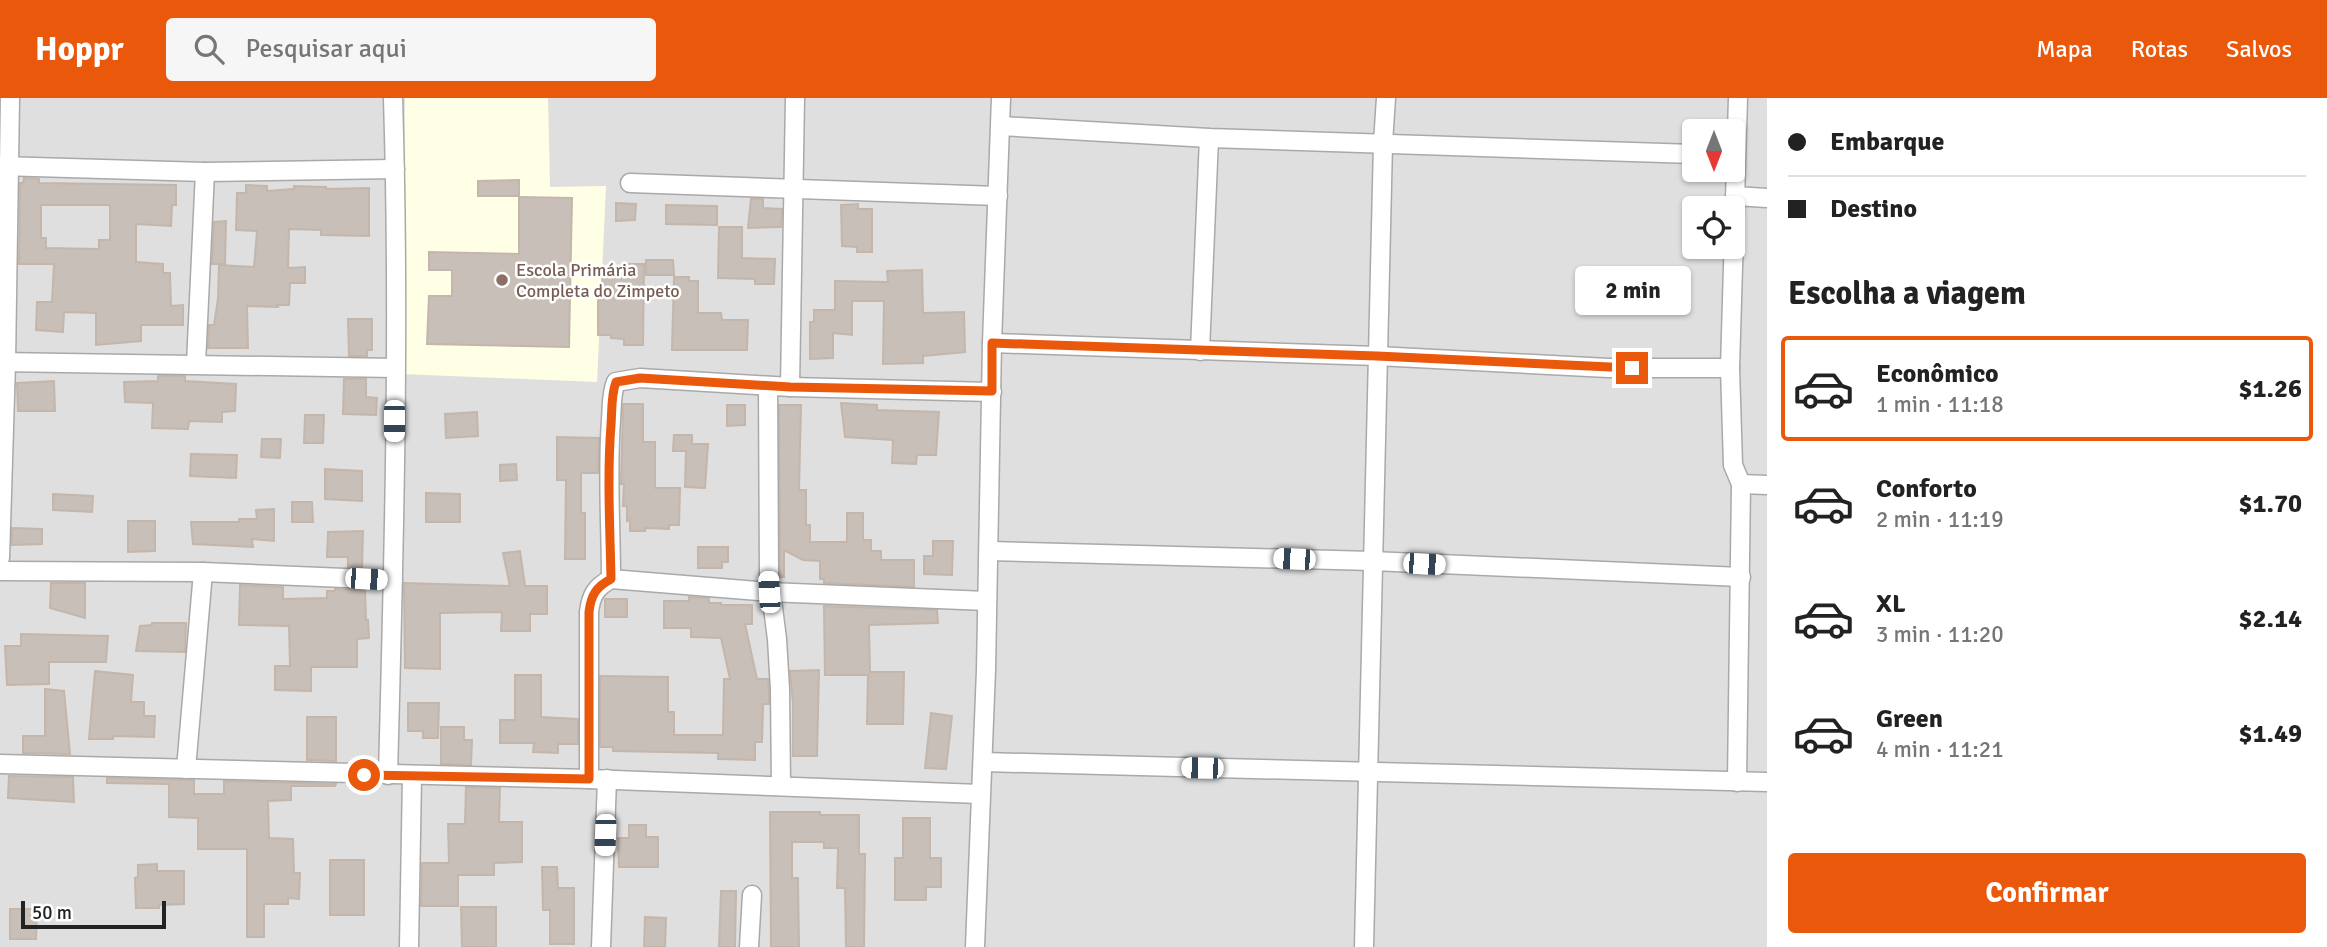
<!DOCTYPE html>
<html lang="pt">
<meta charset="utf-8">
<style>
:root{--surface:#fff;--page:#f6f6f6;--text:#222;--muted:#767676;--line:#e0e0e0;--accent:#ea580c}
body{margin:0;font-family:Signika,sans-serif;background:var(--page);color:var(--text);height:100vh;display:flex;flex-direction:column;font-size:26px;white-space:nowrap}
*{box-sizing:border-box;margin:0}
p{font-size:23px;color:var(--muted)}
.icon{flex:none;width:38px;height:38px;fill:none;stroke:currentColor;stroke-width:2;stroke-linecap:round;stroke-linejoin:round}
.map{position:relative;flex:1;overflow:hidden}
.drawer{display:flex;flex-direction:column;background:var(--surface);width:560px}
.drawer>*{flex:none}
.hud{display:grid;align-content:center;height:154px;padding:0 21px;background:var(--surface)}
.needle{width:46px;rotate:180deg}
.fabs{position:absolute;left:1682px;top:21px;display:grid;gap:14px}
.fabs a{display:grid;place-items:center;width:63px;height:63px;border-radius:7px;background:var(--surface);box-shadow:0 2px 5px #0004;font-size:35px}
.scale{position:absolute;left:21px;bottom:18px;width:145px;box-sizing:border-box;padding-left:7px;border:4px solid #222;border-top:0;font-size:19px;line-height:24px;white-space:nowrap;color:#222;-webkit-text-stroke:5px #fff;paint-order:stroke}
.end{position:absolute;width:32px;height:32px;margin:-16px;border:9px solid #ea580c;background:#fff;box-shadow:0 0 0 4px #fff}
.from{border-radius:50%}
.bubble{position:absolute;height:49px;border-radius:7px;background:var(--surface);box-shadow:0 2px 5px #0004;font-size:23px;font-weight:700;line-height:49px;text-align:center}
.car{position:absolute;width:21px;height:42px;margin:-21px -10px;border-radius:9px;box-shadow:0 0 5px 2px #0007;background:linear-gradient(#fff 24%,#345 0 40%,#fff 0 76%,#345 0 86%,#fff 0)}
.hud b{display:flex;align-items:center;gap:24px;height:66px;font-size:26px}
.hud b+b{border-top:2px solid var(--line)}
.hud i{width:18px;height:18px;background:var(--text)}
ul{padding:0;list-style:none}
li{display:flex;align-items:center;gap:21px;height:105px;margin:0 14px 10px;padding:0 7px;border:4px solid transparent;border-radius:7px}
li div{flex:1}
li b{display:block;font-size:26px}
li em{font-style:normal;font-weight:700}
li.selected{border-color:var(--accent)}
li>.icon{width:63px;height:63px;stroke-width:1.5}
h2{padding:0 21px;font-size:32px;line-height:84px}
.action{display:flex;gap:14px;margin-top:auto;padding:14px 21px}
.action a{flex:1;height:80px;border-radius:7px;background:var(--accent);color:#fff;font-size:28px;font-weight:700;line-height:80px;text-align:center}
header{display:flex;align-items:center;gap:42px;box-sizing:border-box;height:98px;padding:0 35px;background:var(--accent);color:#fff}
header strong{font-size:33px}
nav{display:flex;gap:38px;margin-inline-start:auto;font-size:24px}
.search{width:490px;height:63px;background:var(--page);display:flex;align-items:center;gap:18px;box-sizing:border-box;padding:0 24px;border-radius:7px;color:var(--muted);font-size:26px}
main{display:flex;flex:1;min-height:0}
.map>svg:first-child{display:block}
</style>
<header>
<strong>Hoppr</strong>
<div class="search"><svg class="icon" aria-label="search" viewBox="0 0 24 24"><circle cx="10" cy="10" r="6"/><path d="M15 15l6 6"/></svg>Pesquisar aqui</div>
<nav><a>Mapa</a><a>Rotas</a><a>Salvos</a></nav>
</header>
<main>
<div class="map">
<svg width="1767" height="849" viewBox="0 0 1767 849">
<rect width="100%" height="100%" fill="#f2efe9"/>
<!-- residential -->
<path fill="#e0dfdf" fill-rule="evenodd" d="M0,0H1767V849H0ZM1694,33H1732V72H1694ZM1694,110H1732V149H1694Z"/>
<!-- education -->
<polygon fill="#ffffe5" points="405,0 548,0 550,89 606,88 597,284 402,276"/>
<!-- building -->
<g fill="#c7bfb8" stroke="#c4b6ab" stroke-width="2" fill-rule="evenodd">
<path d="M24,80L39,81V85L176,87V107H172L171,128L136,126V164L163,166V175H170L171,208L183,207V227H141V243L96,247V215L64,214L63,234L36,232L37,204H52L54,166H19L20,85H23ZM41,107H110V142H99V151L46,150V140H41Z"/>
<polygon points="519,82 519,98 478,98 478,83"/>
<polygon points="246,87 267,88 267,93 294,91 294,88 326,89 326,91 369,90 369,138 321,137 321,132 289,131 288,170 305,169 305,185 290,185 289,207 277,207 278,209 247,208 248,250 208,250 209,227 214,227 218,201 219,167 254,169 257,133 236,132 237,95 246,95"/>
<polygon points="519,99 572,100 569,249 427,246 429,198 452,198 452,172 429,172 429,154 519,156"/>
<polygon points="751,101 763,101 763,110 782,111 781,129 748,130"/>
<polygon points="616,105 636,106 635,122 616,123"/>
<polygon points="858,106 858,111 872,111 872,154 857,154 857,149 842,148 841,107"/>
<polygon points="666,107 717,108 717,127 666,126"/>
<polygon points="226,123 225,166 212,166 214,124"/>
<polygon points="719,129 742,129 742,160 775,161 774,186 755,186 755,181 718,180"/>
<polygon points="646,162 673,162 674,177 646,177"/>
<polygon points="625,166 644,166 643,247 624,247 624,241 611,240 611,237 598,237 598,202 603,202 602,176 625,175"/>
<polygon points="922,172 923,215 964,214 965,254 923,258 923,265 883,266 884,203 852,203 852,237 833,235 833,260 810,261 810,224 814,224 814,212 835,212 835,183 888,184 887,173"/>
<polygon points="674,179 689,179 689,183 698,183 698,215 721,215 722,222 748,222 747,252 672,252"/>
<polygon points="348,221 372,221 372,252 367,252 367,258 349,258"/>
<polygon points="158,278 185,278 185,283 236,286 235,313 222,314 222,324 189,323 188,331 152,330 153,305 125,304 124,284 158,283"/>
<polygon points="344,281 366,281 366,299 377,300 376,317 343,316"/>
<polygon points="54,283 55,313 18,313 17,285"/>
<polygon points="841,305 877,307 877,312 939,314 936,357 917,357 916,366 892,365 893,342 845,339"/>
<polygon points="623,306 643,306 643,344 655,344 655,390 680,390 679,427 669,427 669,431 645,430 645,433 630,433 630,422 627,423 627,408 623,408 624,386 621,386"/>
<polygon points="727,307 745,307 745,327 727,328"/>
<polygon points="779,307 801,307 799,392 806,392 806,427 810,427 810,444 847,444 847,415 863,415 863,442 871,442 871,453 881,453 881,462 914,462 914,489 824,485 824,481 820,481 820,463 803,462 784,452 784,479 780,479"/>
<polygon points="477,314 478,338 446,340 445,316"/>
<polygon points="305,317 324,317 323,345 304,345"/>
<polygon points="674,337 692,337 692,346 708,346 705,390 685,389 686,353 673,353"/>
<polygon points="557,339 599,340 598,375 581,375 581,415 585,415 585,461 565,461 566,382 557,382"/>
<polygon points="262,341 281,341 280,360 261,359"/>
<polygon points="191,356 237,357 236,380 190,378"/>
<polygon points="516,366 517,382 500,383 500,367"/>
<polygon points="325,371 362,373 362,403 325,401"/>
<polygon points="426,395 460,396 460,424 426,424"/>
<polygon points="53,396 93,398 92,414 53,412"/>
<polygon points="292,404 312,404 313,424 292,424"/>
<polygon points="274,411 274,443 252,441 253,449 193,446 191,424 239,424 239,421 257,421 256,412"/>
<polygon points="128,423 155,423 155,453 128,454"/>
<polygon points="12,430 42,431 42,446 12,447"/>
<polygon points="363,433 362,469 348,469 348,459 327,459 328,434"/>
<polygon points="933,443 953,443 952,477 924,476 924,458 933,458"/>
<polygon points="698,449 728,449 728,464 722,464 722,470 698,470"/>
<polygon points="520,453 525,488 547,488 547,516 530,516 530,533 501,533 502,514 440,515 440,571 405,570 404,485 510,488 503,455"/>
<polygon points="51,485 85,485 85,520 50,510"/>
<polygon points="240,487 283,489 283,501 327,500 327,493 335,493 335,491 365,492 366,522 368,522 369,540 357,541 357,569 311,569 311,593 275,592 275,568 290,568 289,528 239,527"/>
<polygon points="689,499 709,500 709,505 721,505 721,507 752,507 752,526 745,526 757,581 768,581 769,591 769,606 763,606 762,644 755,644 755,662 718,661 718,655 613,653 613,649 600,649 600,578 668,579 668,614 674,614 674,637 723,637 724,581 730,581 721,540 691,539 691,530 664,530 664,503 689,503"/>
<rect x="605" y="501" width="22" height="18"/>
<polygon points="824,508 937,512 938,525 869,527 870,574 904,574 903,626 867,626 868,577 825,577"/>
<polygon points="152,525 186,525 185,554 136,553 140,528 152,527"/>
<polygon points="21,536 108,538 106,564 49,564 49,586 7,587 5,548 21,548"/>
<polygon points="819,572 817,658 793,658 793,606 790,573"/>
<polygon points="95,573 133,577 131,604 144,604 144,618 155,618 154,639 113,638 113,641 89,641"/>
<polygon points="515,577 541,577 541,619 578,621 578,646 558,646 558,655 533,654 534,645 500,645 500,622 515,622"/>
<polygon points="45,591 64,593 70,656 23,655 23,638 45,638"/>
<polygon points="408,605 439,605 438,640 423,640 423,633 408,633"/>
<polygon points="931,615 952,618 946,671 925,670"/>
<polygon points="307,619 336,619 336,663 307,662"/>
<polygon points="441,629 464,629 464,642 472,642 471,667 441,666"/>
<polygon points="9,678 73,679 74,704 8,700"/>
<polygon points="107,680 194,682 194,696 224,696 224,683 336,686 335,688 291,688 291,702 268,703 269,740 293,741 294,775 300,775 299,801 288,800 288,806 264,806 264,839 247,839 247,751 198,751 198,720 169,719 169,686 107,685"/>
<polygon points="466,689 500,690 499,724 522,724 522,764 494,765 494,777 458,777 458,808 421,808 422,765 449,765 448,726 465,726"/>
<polygon points="770,714 820,714 820,717 859,717 859,756 865,756 864,849 846,849 845,790 837,790 838,750 824,750 824,744 792,744 792,780 798,780 799,849 771,849"/>
<polygon points="903,720 930,720 930,760 941,760 941,789 926,789 926,802 895,802 895,760 903,760"/>
<polygon points="629,727 646,727 646,739 658,739 658,769 619,769 618,740 629,740"/>
<rect x="330" y="762" width="34" height="55"/>
<polygon points="157,766 157,773 184,773 184,806 159,807 159,810 136,810 135,780 138,779 138,767"/>
<polygon points="542,769 557,769 558,790 574,790 574,846 550,846 550,812 543,812"/>
<polygon points="721,793 736,793 735,849 719,849"/>
<polygon points="461,809 496,809 496,849 462,849"/>
<polygon points="10,811 37,811 36,841 10,841"/>
<polygon points="645,819 666,820 665,849 644,849"/>
</g>
<g fill="none" stroke-linecap="round" stroke-linejoin="round">
<!-- street casing -->
<g stroke="#a9a9a9" stroke-width="21">
<g id="street">
<polyline points="1001,28 1209,40 1694,56"/>
<polyline points="0,68 205,74 395,71"/>
<polyline points="630,85 998,98"/>
<polyline points="1735,98 1767,100"/>
<polyline points="992,245 1377,258 1608,270 1730,270"/>
<polyline points="1200,253 1209,40"/>
<polyline points="0,264 395,270"/>
<polyline points="196,266 205,74"/>
<polyline points="768,288 769,479 777,541 780,591 781,688"/>
<polyline points="790,289 795,0"/>
<polyline points="1741,386 1767,387"/>
<polyline points="989,453 1372,463 1741,479"/>
<polyline points="0,460 6,265 10,0"/>
<polyline points="0,473 203,474 393,482"/>
<polyline points="611,481 769,494 987,503"/>
<polyline points="983,664 1767,684"/>
<polyline points="0,666 589,681 980,696"/>
<polyline points="186,671 203,474"/>
<path d="M388,677C394,452 400,226 393,0"/>
<path d="M589,681V514C591,497 596,489 611,481C611,428 607,375 611,322C612,309 611,295 616,284L640,280L790,289L992,294"/>
<polyline points="1737,684 1741,386 1733,367 1730,270 1738,0"/>
<polyline points="409,849 412,678"/>
<polyline points="601,849 607,681"/>
<polyline points="749,849 752,797"/>
<polyline points="975,849 986,572 992,245 1001,0"/>
<polyline points="1364,849 1383,45 1386,0"/>
</g>
</g>
<!-- street -->
<use href="#street" stroke="#fff" stroke-width="18"/>
</g>
<g fill="none" stroke-linecap="round" stroke-linejoin="round">
<!-- route -->
<path stroke="#ea580c" stroke-width="9" d="M364,677L589,681V514C591,497 596,489 611,481C610,430 607,378 611,327C612,313 611,297 616,284L640,280L790,289L992,293V245L1377,258L1632,270"/>
</g>
<!-- markers -->
<circle fill="#8d6e63" stroke="#fff" stroke-width="2.5" cx="502" cy="182" r="7"/>
<g text-anchor="middle" stroke-width="5" stroke-linejoin="round" paint-order="stroke">
<!-- education labels -->
<g font-size="18" fill="#785e54" stroke="#fff" text-anchor="start">
<text x="516" y="178">Escola Primária<tspan x="516" dy="21">Completa do Zimpeto</tspan></text>
</g>
</g>
</svg>
<div class="fabs">
<a><svg class="needle" viewBox="-14 -14 28 28"><path d="M0-13l5 13h-10z" fill="#e53935"/><path d="M0 13l5-13h-10z" fill="#767676"/></svg></a>
<a><svg class="icon" aria-label="locate" viewBox="0 0 24 24"><circle cx="12" cy="12" r="6"/><path d="M12 2v4M12 18v4M2 12h4M18 12h4"/></svg></a>
</div>
<div class="scale">50 m</div>
<i class="end from" style="left:364px;top:677px"></i>
<i class="end" style="left:1632px;top:270px"></i>
<div class="bubble" style="left:1575px;top:168px;width:116px">2 min</div>
<i class="car" style="left:394px;top:323px;rotate:180deg"></i>
<i class="car" style="left:1294px;top:461px;rotate:272deg"></i>
<i class="car" style="left:1424px;top:466px;rotate:93deg"></i>
<i class="car" style="left:366px;top:481px;rotate:93deg"></i>
<i class="car" style="left:769px;top:494px;rotate:357deg"></i>
<i class="car" style="left:1202px;top:670px;rotate:271deg"></i>
<i class="car" style="left:605px;top:737px;rotate:182deg"></i>
</div>
<section class="drawer">
<div class="hud">
<b><i class="from"></i>Embarque</b>
<b><i></i>Destino</b>
</div>
<h2>Escolha a viagem</h2>
<ul>
<li class="selected"><svg class="icon" aria-label="car" viewBox="0 0 24 24"><path d="M5 17H2v-5l4-1 3-4h7l3 4 3 1v5h-3M9 17h6M6 11h13"/><circle cx="7" cy="17" r="2"/><circle cx="17" cy="17" r="2"/></svg><div><b>Econômico</b><p>1 min · 11:18</p></div><em>$1.26</em></li>
<li><svg class="icon" aria-label="car" viewBox="0 0 24 24"><path d="M5 17H2v-5l4-1 3-4h7l3 4 3 1v5h-3M9 17h6M6 11h13"/><circle cx="7" cy="17" r="2"/><circle cx="17" cy="17" r="2"/></svg><div><b>Conforto</b><p>2 min · 11:19</p></div><em>$1.70</em></li>
<li><svg class="icon" aria-label="car" viewBox="0 0 24 24"><path d="M5 17H2v-5l4-1 3-4h7l3 4 3 1v5h-3M9 17h6M6 11h13"/><circle cx="7" cy="17" r="2"/><circle cx="17" cy="17" r="2"/></svg><div><b>XL</b><p>3 min · 11:20</p></div><em>$2.14</em></li>
<li><svg class="icon" aria-label="car" viewBox="0 0 24 24"><path d="M5 17H2v-5l4-1 3-4h7l3 4 3 1v5h-3M9 17h6M6 11h13"/><circle cx="7" cy="17" r="2"/><circle cx="17" cy="17" r="2"/></svg><div><b>Green</b><p>4 min · 11:21</p></div><em>$1.49</em></li>
</ul>
<div class="action"><a>Confirmar</a></div>
</section>
</main>
